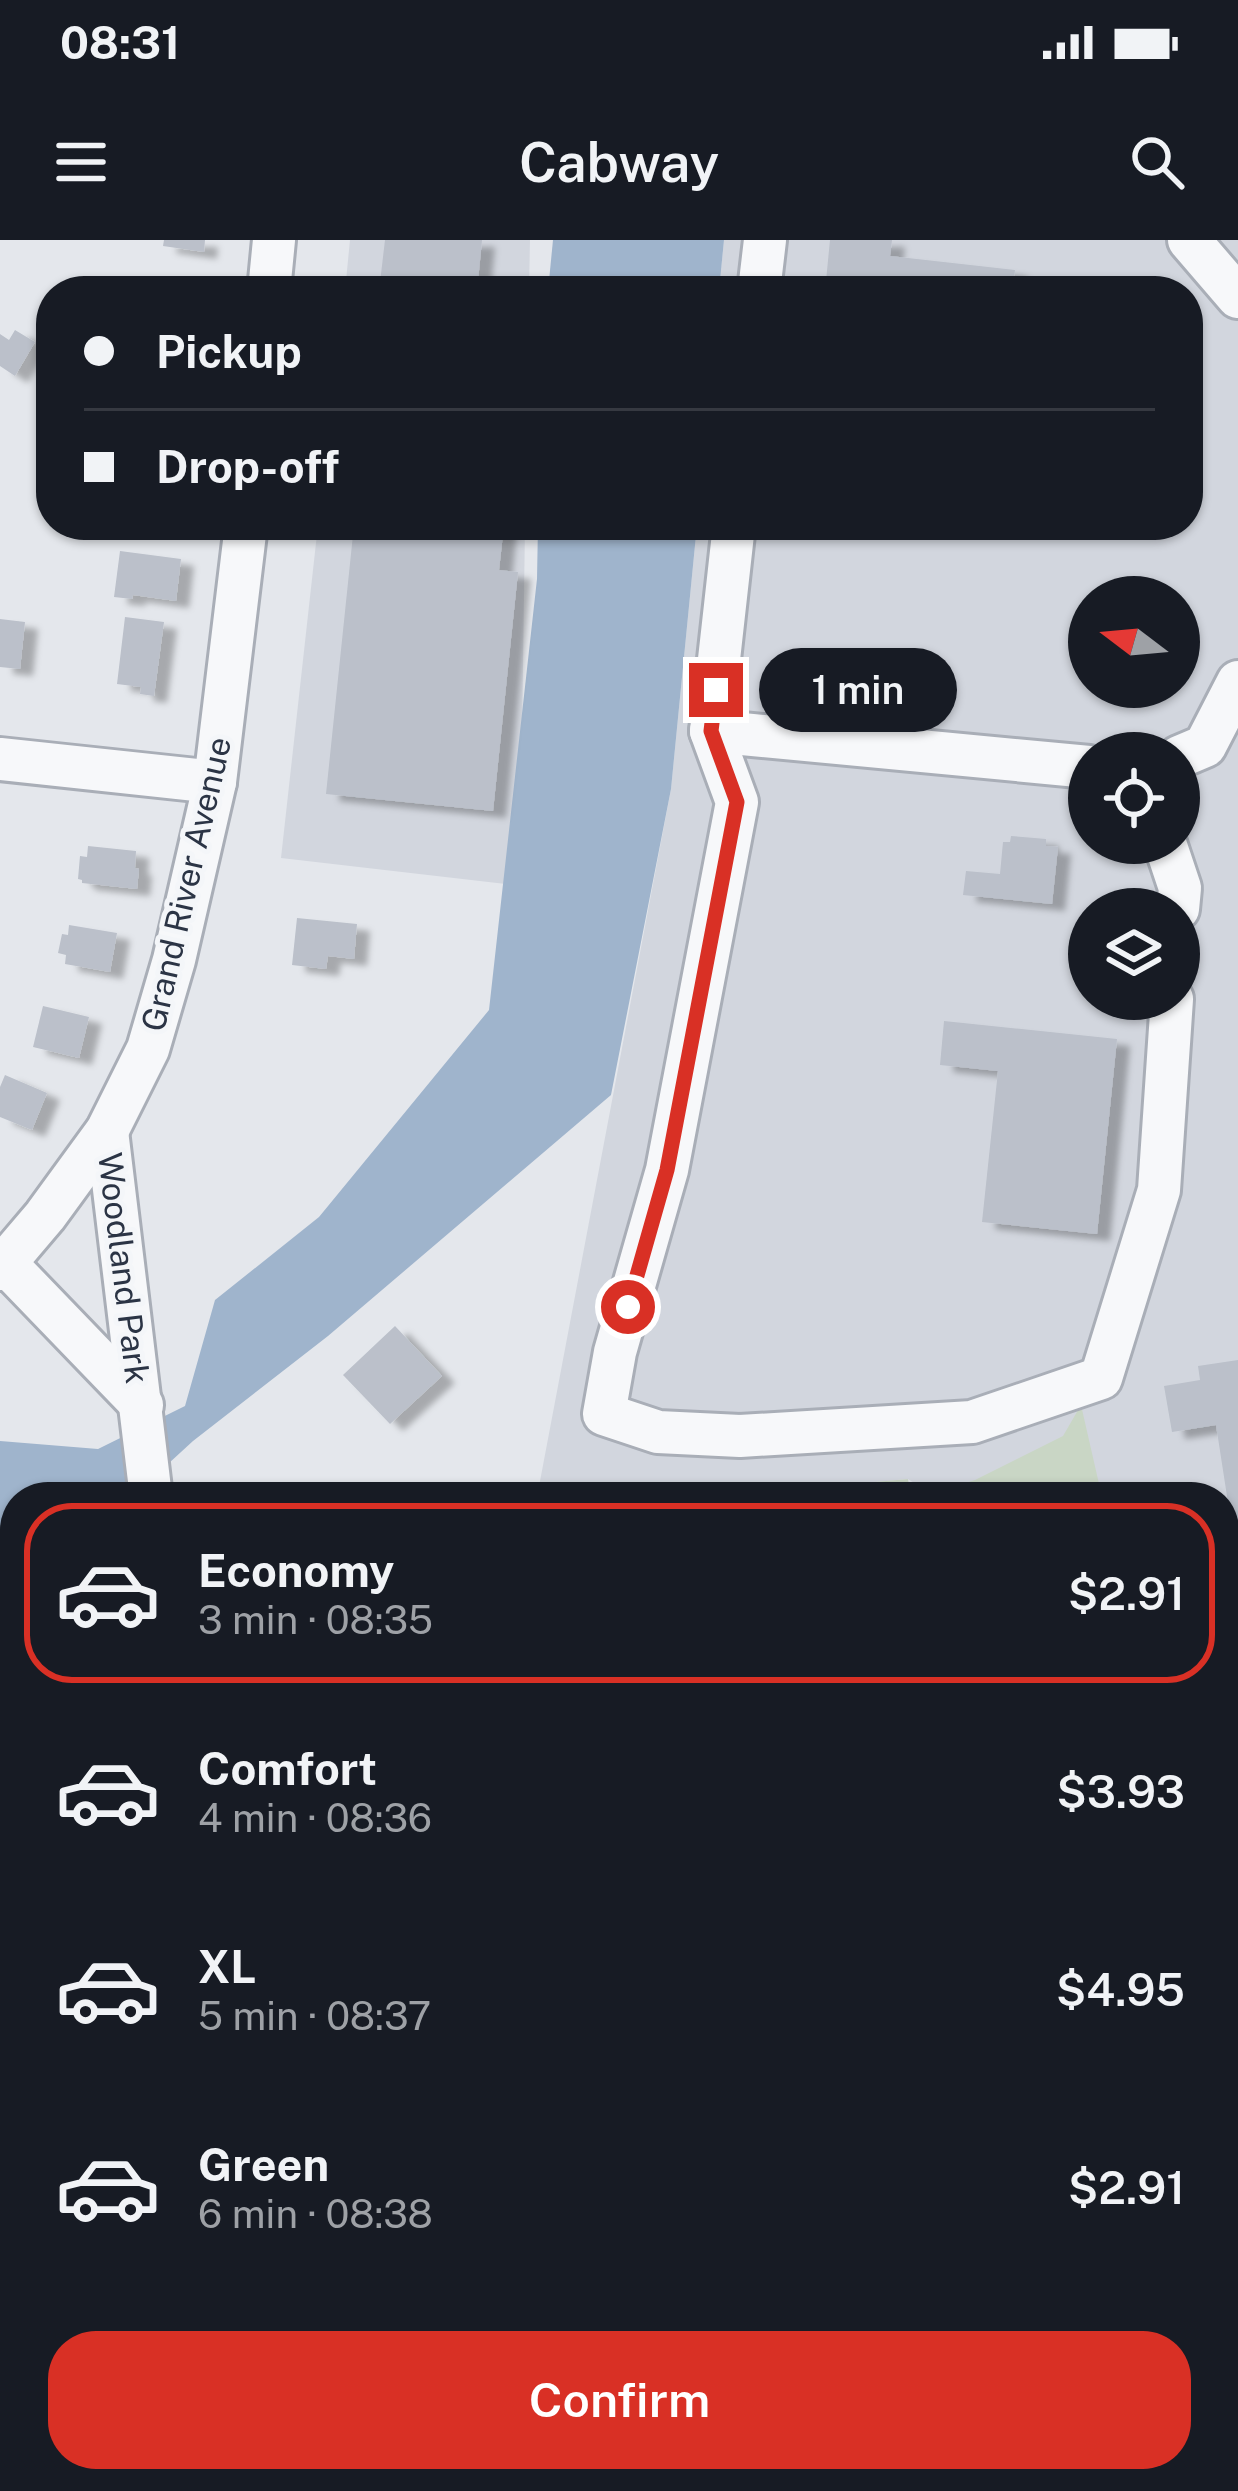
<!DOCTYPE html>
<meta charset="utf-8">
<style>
:root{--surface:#171b24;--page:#242831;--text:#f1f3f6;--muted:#9ea1a6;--line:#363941;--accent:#d93025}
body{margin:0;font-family:"Public Sans",sans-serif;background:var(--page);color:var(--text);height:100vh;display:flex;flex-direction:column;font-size:45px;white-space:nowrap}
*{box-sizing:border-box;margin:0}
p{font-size:39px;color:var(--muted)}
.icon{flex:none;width:66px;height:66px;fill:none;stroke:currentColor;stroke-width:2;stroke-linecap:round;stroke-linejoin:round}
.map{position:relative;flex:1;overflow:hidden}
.sheet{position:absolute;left:0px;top:1242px;width:1239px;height:1011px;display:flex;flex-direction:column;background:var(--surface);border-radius:48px 48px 0 0;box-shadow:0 3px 9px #0004}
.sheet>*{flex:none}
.guide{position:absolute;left:36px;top:36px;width:1167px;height:264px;border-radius:48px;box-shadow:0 3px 9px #0004;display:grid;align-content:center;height:264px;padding:0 48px;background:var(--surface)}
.needle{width:78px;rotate:286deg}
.fabs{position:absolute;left:1068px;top:336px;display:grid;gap:24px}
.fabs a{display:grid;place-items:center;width:132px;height:132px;border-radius:50%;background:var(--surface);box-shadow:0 3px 9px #0004;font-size:60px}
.end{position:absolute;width:54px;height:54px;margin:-27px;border:15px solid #d93025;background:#fff;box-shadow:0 0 0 6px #fff}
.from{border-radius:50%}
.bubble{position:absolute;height:84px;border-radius:42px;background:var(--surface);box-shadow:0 3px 9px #0004;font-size:39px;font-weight:600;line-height:84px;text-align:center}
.guide b{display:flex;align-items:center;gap:42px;height:114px;font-size:45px}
.guide b+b{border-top:3px solid var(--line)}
.guide i{width:30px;height:30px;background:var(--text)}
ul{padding:21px 0 0;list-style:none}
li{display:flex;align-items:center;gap:36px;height:180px;margin:0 24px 18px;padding:0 24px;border:6px solid transparent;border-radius:48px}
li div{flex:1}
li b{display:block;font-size:45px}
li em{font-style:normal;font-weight:600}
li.active{border-color:var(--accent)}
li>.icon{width:108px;height:108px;stroke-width:1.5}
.action{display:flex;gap:24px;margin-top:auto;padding:24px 48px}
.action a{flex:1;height:138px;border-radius:48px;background:var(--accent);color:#fff;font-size:48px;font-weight:600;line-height:138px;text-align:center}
.status{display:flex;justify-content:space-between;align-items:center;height:84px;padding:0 60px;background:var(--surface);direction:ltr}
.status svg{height:33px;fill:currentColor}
header{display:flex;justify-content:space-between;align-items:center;height:156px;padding:0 48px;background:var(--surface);font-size:54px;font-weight:600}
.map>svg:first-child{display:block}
</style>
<div class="status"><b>08:31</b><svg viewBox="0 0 49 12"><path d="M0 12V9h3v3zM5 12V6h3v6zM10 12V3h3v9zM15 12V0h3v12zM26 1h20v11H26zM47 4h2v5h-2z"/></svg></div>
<header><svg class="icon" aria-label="menu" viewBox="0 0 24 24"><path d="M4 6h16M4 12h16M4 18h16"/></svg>Cabway<svg class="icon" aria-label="search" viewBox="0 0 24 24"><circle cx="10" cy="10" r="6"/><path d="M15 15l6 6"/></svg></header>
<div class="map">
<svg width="1238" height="2251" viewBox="0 0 1238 2251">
<defs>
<filter id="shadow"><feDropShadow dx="13" dy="7" stdDeviation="3" flood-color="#0004"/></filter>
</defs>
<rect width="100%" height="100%" fill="#e4e7ec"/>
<!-- built -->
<g fill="#d2d6de" fill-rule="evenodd">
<polygon points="350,0 530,0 529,51 345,51"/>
<path d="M724,0H1238V1398L1224,1401V1257H936L908,1239L708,1257H537L671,549L697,285H1188V51H719ZM1089,357H1179V447H1089ZM1089,513H1179V603H1089ZM1089,669H1179V759H1089Z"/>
<polygon points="318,285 525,285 522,497 515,645 281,618"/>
<polygon points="15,1692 15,2238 226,2238 227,2251 0,2251 0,1694"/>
</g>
<!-- green -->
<g fill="#c9d6c5">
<polygon points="1081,1165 1102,1257 920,1257 975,1240 1063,1196"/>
<polygon points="908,1239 911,1257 708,1257"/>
<polygon points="1238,1413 1238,2160 1224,2162 1224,1423"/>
<polygon points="318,2238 1076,2238 1078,2251 319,2251"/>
</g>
<!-- water -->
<g fill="#9fb4cc">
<polygon points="553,0 724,0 719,51 548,51"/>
<polygon points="538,285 697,285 671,549 611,855 328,1096 193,1201 132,1257 15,1257 15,1338 0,1347 0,1201 98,1209 185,1166 215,1060 319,977 489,770 537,339"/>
</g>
<!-- building -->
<g fill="#bbc0ca" filter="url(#shadow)">
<polygon points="164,0 205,0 204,12 163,6"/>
<polygon points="385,0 482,0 477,51 379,51"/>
<polygon points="830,0 892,0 890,16 1015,30 1012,51 825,51"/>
<polygon points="15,90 35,102 15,136 0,126 0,94 9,100"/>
<polygon points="354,285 504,285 499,330 518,332 493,571 326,554"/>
<polygon points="120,311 181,319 176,361 133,355 132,359 114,357"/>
<polygon points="125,377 164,382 154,456 140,454 141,447 117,444"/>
<polygon points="0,379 25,382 20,429 0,427"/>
<polygon points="1011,596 1046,599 1046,606 1058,607 1052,664 963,655 966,631 1000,634 1003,602 1010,602"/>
<polygon points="88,606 136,611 135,628 139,629 137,649 82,643 82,640 78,639 80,616 87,617"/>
<polygon points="297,678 357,684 354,719 328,716 326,729 292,725"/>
<polygon points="69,685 117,693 110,732 65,724 66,715 58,713 62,694 68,695"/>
<polygon points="43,766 89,777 79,818 33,807"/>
<polygon points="944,781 1117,799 1097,994 982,982 998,831 940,825"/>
<polygon points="5,835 47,853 32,890 0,877 0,847"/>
<polygon points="395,1086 442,1136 390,1184 343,1135"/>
<polygon points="1238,1120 1238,1307 1235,1308 1216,1185 1172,1192 1164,1146 1200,1140 1198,1126"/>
</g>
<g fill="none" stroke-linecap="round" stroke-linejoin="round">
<!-- minor casing -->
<g stroke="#a9aeb7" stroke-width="48">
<g id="minor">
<polyline points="1189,0 1238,57"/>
<polyline points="269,51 274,0"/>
<polyline points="759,51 765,0"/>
<polyline points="734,285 711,491 1089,527"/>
<polyline points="711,491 737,562 667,930 615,1112 604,1174 658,1192 740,1196 972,1182 1101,1138 1159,950 1172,759"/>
<polyline points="1179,517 1205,506 1238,442"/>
<polyline points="0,519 215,542"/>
<polyline points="1165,603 1180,648 1178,669"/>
<polyline points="107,891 151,1257"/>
<polyline points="7,1025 142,1165"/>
<polyline points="0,1029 45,976 107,891 148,809 174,720 215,542 246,285"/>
<polyline points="263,2238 265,2251"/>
</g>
</g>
<!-- minor -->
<use href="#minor" stroke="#f7f8fa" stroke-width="42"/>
</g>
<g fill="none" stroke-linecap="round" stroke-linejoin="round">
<!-- route -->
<polyline stroke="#d93025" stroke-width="15" points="628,1067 667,930 737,562 711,491 716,450"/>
</g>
<g text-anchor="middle" stroke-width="10" stroke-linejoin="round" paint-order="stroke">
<!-- street labels -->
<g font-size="33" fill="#2b3445" stroke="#f4f6f9">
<text transform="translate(186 644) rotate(-77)" y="12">Grand River Avenue</text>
<text transform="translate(124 1028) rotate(83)" y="12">Woodland Park</text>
</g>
</g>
</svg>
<div class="fabs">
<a><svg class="needle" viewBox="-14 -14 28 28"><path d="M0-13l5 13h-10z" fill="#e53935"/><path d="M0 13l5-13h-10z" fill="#9ea1a6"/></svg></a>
<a><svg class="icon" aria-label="locate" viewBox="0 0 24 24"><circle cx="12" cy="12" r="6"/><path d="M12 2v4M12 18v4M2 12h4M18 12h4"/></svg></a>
<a><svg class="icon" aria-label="layers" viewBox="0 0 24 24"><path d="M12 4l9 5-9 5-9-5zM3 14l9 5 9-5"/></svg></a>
</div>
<i class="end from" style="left:628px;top:1067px"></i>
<i class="end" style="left:716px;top:450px"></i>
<div class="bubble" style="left:759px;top:408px;width:198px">1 min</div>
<div class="guide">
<b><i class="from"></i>Pickup</b>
<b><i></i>Drop-off</b>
</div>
<section class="sheet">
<ul>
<li class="active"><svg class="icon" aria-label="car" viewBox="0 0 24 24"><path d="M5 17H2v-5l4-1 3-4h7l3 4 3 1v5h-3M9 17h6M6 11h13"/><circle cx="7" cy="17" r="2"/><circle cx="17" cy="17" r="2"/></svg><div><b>Economy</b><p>3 min · 08:35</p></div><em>$2.91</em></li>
<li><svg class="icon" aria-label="car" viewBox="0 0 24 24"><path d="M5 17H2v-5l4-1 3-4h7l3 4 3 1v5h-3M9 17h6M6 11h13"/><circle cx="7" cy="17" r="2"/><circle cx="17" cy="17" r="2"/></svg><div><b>Comfort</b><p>4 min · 08:36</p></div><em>$3.93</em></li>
<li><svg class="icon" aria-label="car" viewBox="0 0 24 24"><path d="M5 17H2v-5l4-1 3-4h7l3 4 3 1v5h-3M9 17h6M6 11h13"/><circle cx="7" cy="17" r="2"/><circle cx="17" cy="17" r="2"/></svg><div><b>XL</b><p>5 min · 08:37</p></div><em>$4.95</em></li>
<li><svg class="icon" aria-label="car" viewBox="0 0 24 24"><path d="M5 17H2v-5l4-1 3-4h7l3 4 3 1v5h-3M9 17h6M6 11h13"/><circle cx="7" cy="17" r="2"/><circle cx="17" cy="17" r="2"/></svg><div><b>Green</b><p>6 min · 08:38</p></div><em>$2.91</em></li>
</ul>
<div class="action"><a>Confirm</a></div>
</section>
</div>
